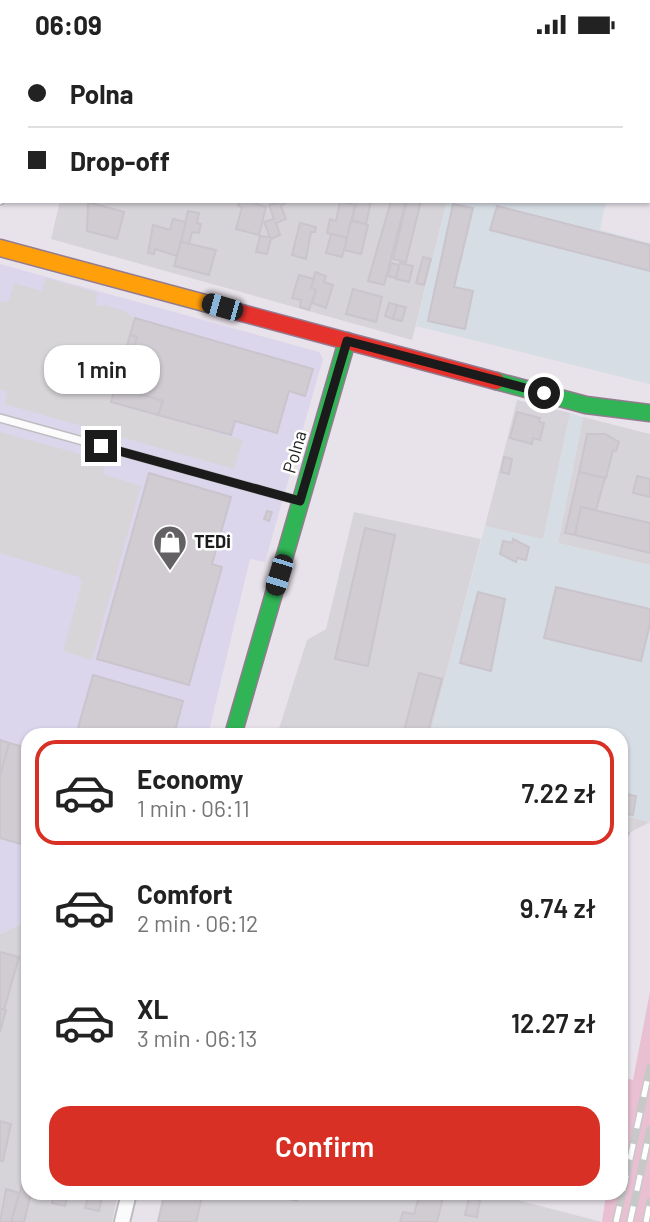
<!DOCTYPE html>
<meta charset="utf-8">
<style>
:root{--surface:#fff;--page:#f2f2f2;--text:#222;--muted:#767676;--line:#e0e0e0;--accent:#d93025}
body{margin:0;font-family:Barlow,sans-serif;background:var(--page);color:var(--text);height:100vh;display:flex;flex-direction:column;font-size:26px;white-space:nowrap}
*{box-sizing:border-box;margin:0}
p{font-size:23px;color:var(--muted)}
.icon{flex:none;width:38px;height:38px;fill:none;stroke:currentColor;stroke-width:2;stroke-linecap:round;stroke-linejoin:round}
.map{position:relative;flex:1;overflow:hidden}
.side{position:absolute;left:21px;top:679px;width:607px;height:472px;display:flex;flex-direction:column;background:var(--surface);border-radius:21px;box-shadow:0 2px 5px #0004}
.side>*{flex:none}
.top-card{position:absolute;left:0px;top:0px;width:651px;height:154px;box-shadow:0 2px 5px #0004;display:grid;align-content:center;height:154px;padding:0 28px;background:var(--surface)}
.end{position:absolute;width:32px;height:32px;margin:-16px;border:9px solid #1b1b1b;background:#fff;box-shadow:0 0 0 4px #fff}
.from{border-radius:50%}
.bubble{position:absolute;height:49px;border-radius:21px;background:var(--surface);box-shadow:0 2px 5px #0004;font-size:23px;font-weight:600;line-height:49px;text-align:center}
.car{position:absolute;width:21px;height:42px;margin:-21px -10px;border-radius:9px;box-shadow:0 0 5px 2px #0007;background:linear-gradient(#222 24%,#8ab4d8 0 40%,#222 0 76%,#8ab4d8 0 86%,#222 0)}
.top-card b{display:flex;align-items:center;gap:24px;height:66px;font-size:26px}
.top-card b+b{border-top:2px solid var(--line)}
.top-card i{width:18px;height:18px;background:var(--text)}
ul{padding:12px 0 0;list-style:none}
li{display:flex;align-items:center;gap:21px;height:105px;margin:0 14px 10px;padding:0 14px;border:4px solid transparent;border-radius:21px}
li div{flex:1}
li b{display:block;font-size:26px}
li em{font-style:normal;font-weight:600}
li.on{border-color:var(--accent)}
li>.icon{width:63px;height:63px;stroke-width:1.5}
.button{display:flex;gap:14px;margin-top:auto;padding:14px 28px}
.button a{flex:1;height:80px;border-radius:21px;background:var(--accent);color:#fff;font-size:28px;font-weight:600;line-height:80px;text-align:center}
.status{display:flex;justify-content:space-between;align-items:center;height:49px;padding:0 35px;background:var(--surface);direction:ltr}
.status svg{height:19px;fill:currentColor}
.map>svg:first-child{display:block}
</style>
<div class="status"><b>06:09</b><svg viewBox="0 0 49 12"><path d="M0 12V9h3v3zM5 12V6h3v6zM10 12V3h3v9zM15 12V0h3v12zM26 1h20v11H26zM47 4h2v5h-2z"/></svg></div>
<div class="map">
<svg width="650" height="1173" viewBox="0 0 650 1173">
<rect width="100%" height="100%" fill="#e8e2ea"/>
<!-- residential -->
<g fill="#d7d4d9">
<polygon points="60,152 447,152 412,291 51,190"/>
<polygon points="517,351 570,364 543,491 485,477"/>
<polygon points="583,368 650,385 650,516 558,494"/>
<polygon points="354,463 481,490 430,686 277,686 307,591 326,580"/>
<polygon points="621,766 650,773 629,784 621,799"/>
<polygon points="28,871 28,1144 118,1145 112,1173 0,1173 0,885"/>
<polygon points="163,1144 495,1145 602,1173 157,1173"/>
</g>
<!-- commercial -->
<polygon fill="#dcd6ed" points="0,215 319,303 323,310 265,513 250,510 208,686 28,686 28,871 0,885"/>
<!-- industrial -->
<g fill="#d7dde4">
<polygon points="70,0 424,0 430,2 69,2"/>
<polygon points="447,152 606,152 600,181 650,194 650,335 416,277"/>
<polygon points="570,364 583,368 558,494 650,516 650,773 621,766 621,686 430,686 485,477 543,490"/>
</g>
<!-- grass -->
<polygon fill="#e9bfd2" points="650,943 650,1173 602,1173 606,1145 621,1144 621,1028 633,1031"/>
<!-- parking -->
<g fill="#d7d5d8">
<polygon points="46,229 98,244 95,257 104,256 122,261 134,269 111,354 243,391 234,420 4,355 7,343 0,340 0,253 9,252 14,234 42,242"/>
<polygon points="0,383 106,412 103,425 141,437 92,611 63,602 82,533 79,528 0,504"/>
</g>
<!-- building -->
<g fill="#d0ccd2" stroke="#cac4cd" stroke-width="2">
<polygon points="95,0 148,0 95,2"/>
<polygon points="228,0 261,0 227,2"/>
<polygon points="492,0 613,0 612,2"/>
<polygon points="240,152 256,152 256,155 266,158 259,186 236,180 242,158 238,157"/>
<polygon points="289,152 281,157 286,170 276,174 280,186 271,190 267,205 256,203 260,187 270,188 264,173 274,170 269,156"/>
<polygon points="340,152 355,156 347,189 327,184 330,170 336,172"/>
<polygon points="357,152 371,152 366,175 352,171"/>
<polygon points="391,152 406,152 384,236 368,232"/>
<polygon points="407,152 421,152 406,213 393,210"/>
<polygon points="88,153 124,163 117,190 87,182"/>
<polygon points="453,155 473,159 454,238 473,242 465,280 428,272"/>
<polygon points="497,157 650,196 650,222 490,181"/>
<polygon points="188,162 199,164 197,174 201,175 199,184 192,183 189,195 181,193"/>
<polygon points="173,170 186,173 177,207 155,200 154,205 148,204 153,176 170,181"/>
<polygon points="351,172 368,176 361,205 344,201"/>
<polygon points="300,174 316,178 315,183 311,183 306,210 292,206"/>
<polygon points="331,185 347,189 342,208 326,204"/>
<polygon points="181,193 216,201 209,226 174,217"/>
<polygon points="423,208 431,210 424,236 416,234"/>
<polygon points="391,214 399,216 396,229 388,227"/>
<polygon points="400,214 413,217 409,233 396,230"/>
<polygon points="315,223 326,227 324,233 333,236 326,259 312,254 316,241 311,239"/>
<polygon points="299,226 314,230 311,239 316,241 309,261 300,258 301,251 292,249"/>
<polygon points="353,240 382,248 376,273 346,265"/>
<polygon points="389,254 397,256 393,270 385,267"/>
<polygon points="397,256 406,258 402,272 393,270"/>
<polygon points="135,269 313,320 305,347 289,342 277,384 235,372 231,386 158,366 163,352 122,340 137,288 130,286"/>
<polygon points="130,286 137,288 122,340 163,352 158,366 111,353"/>
<polygon points="517,363 540,369 539,373 544,374 540,391 533,389 532,395 510,389"/>
<polygon points="587,385 605,385 619,393 616,402 613,401 606,429 579,423"/>
<polygon points="504,408 512,410 509,425 501,423"/>
<polygon points="579,423 605,429 596,461 581,458 575,486 565,484"/>
<polygon points="149,424 231,448 212,515 222,518 189,636 97,610"/>
<polygon points="637,427 650,430 650,448 633,444"/>
<polygon points="581,458 650,474 650,504 575,486"/>
<polygon points="267,462 272,463 269,472 264,470"/>
<polygon points="365,479 395,486 368,617 335,610"/>
<polygon points="513,490 529,498 526,511 517,509 516,513 500,505 503,492 512,494"/>
<polygon points="556,538 650,560 650,575 641,612 544,589"/>
<polygon points="478,543 505,550 491,622 460,614"/>
<polygon points="419,624 442,630 427,686 403,686"/>
<polygon points="93,626 183,652 174,686 76,686"/>
<polygon points="0,691 9,694 0,728"/>
<polygon points="9,694 28,699 28,797 0,789 0,728"/>
<polygon points="621,744 636,747 633,766 621,764"/>
<polygon points="621,780 629,784 621,799"/>
<polygon points="0,903 19,908 4,961 0,960"/>
<polygon points="0,960 6,961 0,983"/>
<polygon points="0,1072 11,1075 3,1112 0,1112"/>
<polygon points="27,1120 28,1144 31,1144 24,1173 11,1173"/>
<polygon points="6,1140 19,1144 11,1173 0,1173"/>
<polygon points="54,1144 68,1144 65,1157 52,1154"/>
<polygon points="89,1144 103,1144 99,1162 85,1159"/>
<polygon points="165,1144 203,1144 196,1173 158,1173"/>
<polygon points="265,1144 299,1144 297,1152"/>
<polygon points="420,1144 444,1145 437,1173 400,1173 403,1163 414,1165"/>
<polygon points="469,1149 480,1151 477,1168 465,1166"/>
</g>
<g fill="none" stroke-linecap="round" stroke-linejoin="round">
<!-- lane casing -->
<g stroke="#bebcbf" stroke-width="10">
<g id="lane">
<polyline points="49,2 50,0"/>
<polyline points="0,152 2,147"/>
<polyline points="0,369 300,452"/>
</g>
</g>
<!-- street casing -->
<g stroke="#bebcbf" stroke-width="18">
<g id="street">
<polyline points="436,0 442,2"/>
<polyline points="624,2 624,0"/>
<polyline points="122,1173 129,1144"/>
</g>
</g>
<!-- fast casing -->
<g stroke="#937b90" stroke-width="19">
<g id="fast">
<polyline points="496,332 586,356 650,364"/>
<polyline points="233,686 347,292"/>
</g>
</g>
<!-- slow casing -->
<g stroke="#937b90" stroke-width="19">
<polyline id="slow" points="0,199 212,256"/>
</g>
<!-- jam casing -->
<g stroke="#937b90" stroke-width="19">
<g id="jam">
<polyline points="13,2 14,0"/>
<polyline points="0,36 2,31"/>
<polyline points="212,256 496,332"/>
</g>
</g>
<!-- lane -->
<use href="#lane" stroke="#fcfbfc" stroke-width="7"/>
<!-- street -->
<use href="#street" stroke="#fcfbfc" stroke-width="14"/>
<!-- fast -->
<use href="#fast" stroke="#30b455" stroke-width="16"/>
<!-- slow -->
<use href="#slow" stroke="#ff9f0a" stroke-width="16"/>
<!-- jam -->
<use href="#jam" stroke="#e5322d" stroke-width="16"/>
<!-- rail casing -->
<g stroke="#c9c8c9" stroke-width="8">
<g id="rail">
<polyline points="616,1173 650,1019"/>
<polyline points="630,1173 650,1081"/>
<polyline points="646,1173 650,1153"/>
</g>
</g>
<!-- rail -->
<use href="#rail" stroke="#fff" stroke-width="5" stroke-dasharray="16" stroke-linecap="butt"/>
</g>
<g fill="none" stroke-linecap="round" stroke-linejoin="round">
<!-- route -->
<polyline stroke="#1b1b1b" stroke-width="9" points="101,397 300,452 347,292 544,344"/>
</g>
<!-- icons -->
<defs>
<g id="shop-pin" transform="scale(1.75)"><path d="M0 17L-7.5 6A9.5 9.5 0 1 1 7.5 6Z" fill="#636163" stroke="#fff"/><path d="M-5-2.5h2.3a2.7 3.5 0 0 1 5.4 0H5L5.5 6h-11ZM-1.5-2.5h3a1.5 2.3 0 0 0-3 0Z" fill="#fff"/></g>
</defs>
<g fill-rule="evenodd">
<use href="#shop-pin" x="170" y="493"/>
</g>
<g text-anchor="middle" stroke-width="5" stroke-linejoin="round" paint-order="stroke">
<!-- street labels -->
<g font-size="18" fill="#1b1b1b" stroke="#fff">
<text transform="translate(295 403) rotate(-74)" y="6">Polna</text>
</g>
<!-- poi labels -->
<g font-size="18" font-weight="bold" fill="#1b1b1b" stroke="#fff" text-anchor="start">
<text x="194" y="499">TEDi</text>
</g>
</g>
</svg>
<i class="end from" style="left:544px;top:344px"></i>
<i class="end" style="left:101px;top:397px"></i>
<div class="bubble" style="left:44px;top:296px;width:116px">1 min</div>
<i class="car" style="left:222px;top:258px;rotate:286deg"></i>
<i class="car" style="left:279px;top:526px;rotate:197deg"></i>
<div class="top-card">
<b><i class="from"></i>Polna</b>
<b><i></i>Drop-off</b>
</div>
<section class="side">
<ul>
<li class="on"><svg class="icon" aria-label="car" viewBox="0 0 24 24"><path d="M5 17H2v-5l4-1 3-4h7l3 4 3 1v5h-3M9 17h6M6 11h13"/><circle cx="7" cy="17" r="2"/><circle cx="17" cy="17" r="2"/></svg><div><b>Economy</b><p>1 min · 06:11</p></div><em>7.22 zł</em></li>
<li><svg class="icon" aria-label="car" viewBox="0 0 24 24"><path d="M5 17H2v-5l4-1 3-4h7l3 4 3 1v5h-3M9 17h6M6 11h13"/><circle cx="7" cy="17" r="2"/><circle cx="17" cy="17" r="2"/></svg><div><b>Comfort</b><p>2 min · 06:12</p></div><em>9.74 zł</em></li>
<li><svg class="icon" aria-label="car" viewBox="0 0 24 24"><path d="M5 17H2v-5l4-1 3-4h7l3 4 3 1v5h-3M9 17h6M6 11h13"/><circle cx="7" cy="17" r="2"/><circle cx="17" cy="17" r="2"/></svg><div><b>XL</b><p>3 min · 06:13</p></div><em>12.27 zł</em></li>
</ul>
<div class="button"><a>Confirm</a></div>
</section>
</div>
